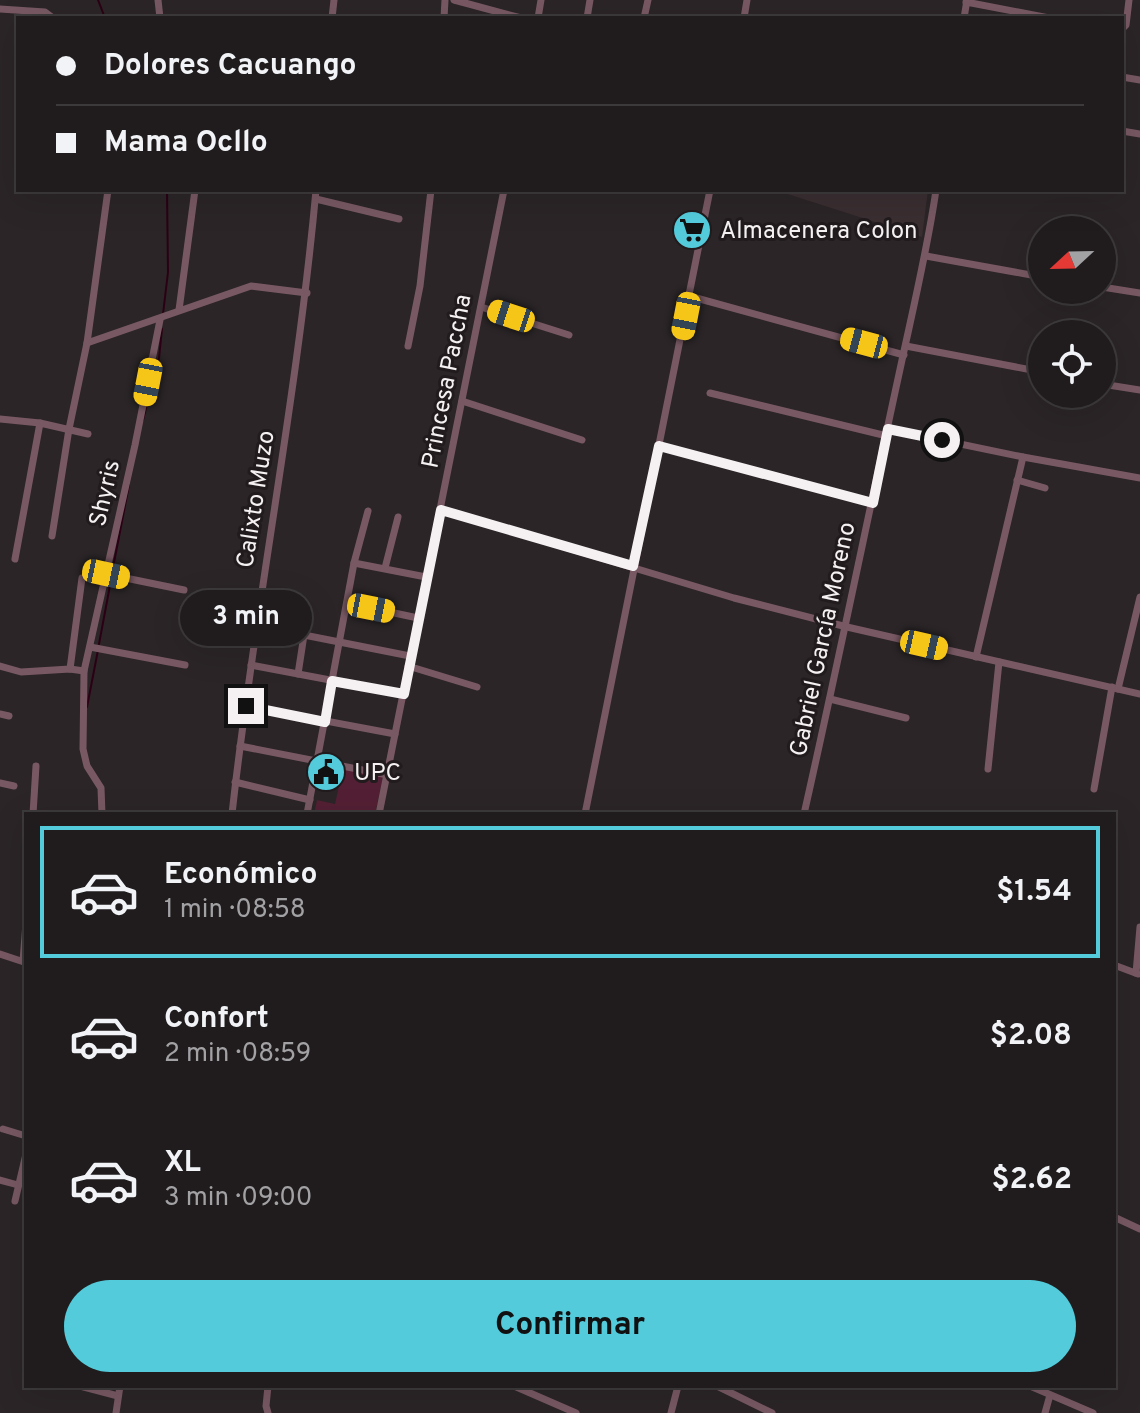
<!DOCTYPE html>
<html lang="es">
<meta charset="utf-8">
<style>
:root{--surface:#201c1d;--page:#2d292a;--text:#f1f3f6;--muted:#a2a1a4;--line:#3d3a3b;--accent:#53cbdb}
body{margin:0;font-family:Overpass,sans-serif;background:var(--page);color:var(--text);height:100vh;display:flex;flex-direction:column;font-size:30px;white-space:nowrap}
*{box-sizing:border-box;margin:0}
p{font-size:26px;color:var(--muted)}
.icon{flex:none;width:44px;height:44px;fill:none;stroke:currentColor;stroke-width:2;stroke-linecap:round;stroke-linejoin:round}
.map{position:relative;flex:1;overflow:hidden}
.panel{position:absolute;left:24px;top:812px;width:1092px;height:576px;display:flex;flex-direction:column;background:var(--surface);border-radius:0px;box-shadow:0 8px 32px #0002,0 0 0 2px var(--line)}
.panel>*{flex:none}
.banner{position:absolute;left:16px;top:16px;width:1108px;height:176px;border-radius:0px;box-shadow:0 8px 32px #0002,0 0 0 2px var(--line);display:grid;align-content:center;height:176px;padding:0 40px;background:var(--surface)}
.needle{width:52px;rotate:248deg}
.fabs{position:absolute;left:1028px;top:216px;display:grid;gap:16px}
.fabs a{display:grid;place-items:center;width:88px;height:88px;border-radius:50%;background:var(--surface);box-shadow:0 8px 32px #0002,0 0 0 2px var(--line);font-size:40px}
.end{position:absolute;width:36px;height:36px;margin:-18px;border:10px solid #f5f1f2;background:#111;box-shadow:0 0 0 4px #111}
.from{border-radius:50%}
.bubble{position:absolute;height:56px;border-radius:28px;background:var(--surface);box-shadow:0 8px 32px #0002,0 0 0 2px var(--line);font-size:26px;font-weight:700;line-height:56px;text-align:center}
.car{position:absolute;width:24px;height:48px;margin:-24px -12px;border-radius:10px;box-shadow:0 0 6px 2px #0007;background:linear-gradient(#f5c518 24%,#345 0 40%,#f5c518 0 76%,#345 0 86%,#f5c518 0)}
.banner b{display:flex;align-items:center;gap:28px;height:76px;font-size:30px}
.banner b+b{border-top:2px solid var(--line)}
.banner i{width:20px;height:20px;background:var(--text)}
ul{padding:14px 0 0;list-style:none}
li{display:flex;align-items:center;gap:24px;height:132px;margin:0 16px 12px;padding:0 24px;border:4px solid transparent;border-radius:0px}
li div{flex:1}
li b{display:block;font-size:30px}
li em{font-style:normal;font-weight:700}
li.on{border-color:var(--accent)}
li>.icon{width:72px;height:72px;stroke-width:1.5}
.primary-button{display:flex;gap:16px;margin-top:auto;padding:16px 40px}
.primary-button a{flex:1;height:92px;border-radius:48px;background:var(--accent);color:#111;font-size:32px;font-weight:700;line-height:92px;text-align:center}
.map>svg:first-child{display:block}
</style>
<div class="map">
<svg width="1140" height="1413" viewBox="0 0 1140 1413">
<rect width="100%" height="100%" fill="#2b2527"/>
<!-- built -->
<polygon fill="#3a2e31" points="775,190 928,190 922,237"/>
<!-- green -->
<polygon fill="#531f34" points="343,769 383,777 375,814 314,814 317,800 335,804"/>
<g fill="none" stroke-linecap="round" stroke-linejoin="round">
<!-- stream -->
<g stroke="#2c0014" stroke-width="2">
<polyline points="98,0 105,18"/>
<polyline points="163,314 168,272 167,190"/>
<polyline points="143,420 159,358 162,329"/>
<polyline points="112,573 129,485"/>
<polyline points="99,644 111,580"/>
<polyline points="87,707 98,650"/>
</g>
<!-- minor -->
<g stroke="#785963" stroke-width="7">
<polyline points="158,0 160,18"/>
<polyline points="454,0 521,18"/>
<polyline points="966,2 1049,18"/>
<polyline points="0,9 45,12 53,18"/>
<polyline points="332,18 334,0"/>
<polyline points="444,18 445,0"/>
<polyline points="538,18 541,0"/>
<polyline points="587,18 590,0"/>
<polyline points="644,18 648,0"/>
<polyline points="744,18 747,0"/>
<polyline points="964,18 967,0"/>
<polyline points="1122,29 1126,25 1129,0"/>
<polyline points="1122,77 1140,80"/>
<polyline points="1122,131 1140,134"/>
<polyline points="316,199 399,219"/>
<polyline points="926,256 1042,277"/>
<polyline points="1102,287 1140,293"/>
<polyline points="689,296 904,355"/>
<polyline points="481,307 569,335"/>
<polyline points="179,310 195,190"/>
<polyline points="87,343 251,286 307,293"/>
<polyline points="408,346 420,286 431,190"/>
<polyline points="906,346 1042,372"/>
<polyline points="1102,384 1140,390"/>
<polyline points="710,393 887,436"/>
<polyline points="462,401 582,440"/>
<polyline points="0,419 40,423 88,434"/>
<polyline points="888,429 1023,457 1140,478"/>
<polyline points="659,446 873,503"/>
<polyline points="1017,480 1045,488"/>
<polyline points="441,510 734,598 847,627 1140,694"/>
<polyline points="52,536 69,429 87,343 108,190"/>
<polyline points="15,559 40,423"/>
<polyline points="354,563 426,577"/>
<polyline points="385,568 398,517"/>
<polyline points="106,574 184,590"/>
<polyline points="347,603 418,618"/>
<polyline points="90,647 185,665"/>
<polyline points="976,657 1023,457"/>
<polyline points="251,665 404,694"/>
<polyline points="0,666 21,672 70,669 84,671"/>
<polyline points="408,666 477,687"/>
<polyline points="70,669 82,578"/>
<polyline points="298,674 304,635 410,656"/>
<polyline points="1118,689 1140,597"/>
<polyline points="830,699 906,718"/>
<polyline points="246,706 395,734"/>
<polyline points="0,714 9,716"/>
<polyline points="240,746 388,775"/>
<polyline points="988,769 999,662"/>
<polyline points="235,782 310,800"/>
<polyline points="0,783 14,786"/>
<polyline points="1094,789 1112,687"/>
<polyline points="33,814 36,766"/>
<polyline points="102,814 101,788 87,766 83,749 84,671 135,445 160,320"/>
<path d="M232,814C255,605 297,399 316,190"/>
<polyline points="307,814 354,563 368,511"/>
<polyline points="379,814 504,190"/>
<polyline points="585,814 710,190"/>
<path d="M804,814C837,668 867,521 899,374C912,313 927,252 936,190"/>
<polyline points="0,954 24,962"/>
<polyline points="23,961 26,923"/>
<polyline points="1114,965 1138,974"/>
<polyline points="1136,973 1140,927"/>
<polyline points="3,1129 26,1136"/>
<polyline points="0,1180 18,1185"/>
<polyline points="15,1201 26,1154"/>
<polyline points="1114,1217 1140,1229"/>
<polyline points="80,1386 118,1396"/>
<polyline points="268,1386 266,1406 268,1413"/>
<polyline points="514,1386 576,1413"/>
<polyline points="717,1386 772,1413"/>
<polyline points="1030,1386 1093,1413"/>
<polyline points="116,1413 120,1386"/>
<polyline points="671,1413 678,1386"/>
<polyline points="1045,1413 1050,1395"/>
</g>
</g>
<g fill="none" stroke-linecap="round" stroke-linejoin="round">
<!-- route -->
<polyline stroke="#f5f1f2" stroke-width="10" points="246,706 325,722 332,681 404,694 441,510 633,566 659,446 873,503 888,429 942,440"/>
</g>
<!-- icons -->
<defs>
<g id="supermarket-disc" transform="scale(2)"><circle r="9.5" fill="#53cbdb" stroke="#211b1d"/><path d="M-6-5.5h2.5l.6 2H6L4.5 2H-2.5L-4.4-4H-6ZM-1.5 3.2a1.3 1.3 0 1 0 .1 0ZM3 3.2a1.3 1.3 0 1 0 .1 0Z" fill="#111"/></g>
<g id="civic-disc" transform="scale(2)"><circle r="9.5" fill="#53cbdb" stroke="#211b1d"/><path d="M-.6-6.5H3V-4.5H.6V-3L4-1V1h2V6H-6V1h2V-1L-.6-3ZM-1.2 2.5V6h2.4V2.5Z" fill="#111"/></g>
</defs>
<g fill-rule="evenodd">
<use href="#supermarket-disc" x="692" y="230"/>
<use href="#civic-disc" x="326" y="772"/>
</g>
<g text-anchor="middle" stroke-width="6" stroke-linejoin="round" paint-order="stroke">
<!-- poi labels -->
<g font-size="24" fill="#f5f1f2" stroke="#211b1d" text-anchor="start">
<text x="720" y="238">Almacenera Colon</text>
<text x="354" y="780">UPC</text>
</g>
<!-- street labels -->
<g font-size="24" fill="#f5f1f2" stroke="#211b1d">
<text transform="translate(446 381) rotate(-79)" y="8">Princesa Paccha</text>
<text transform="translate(104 493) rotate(-77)" y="8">Shyris</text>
<text transform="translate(255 499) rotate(-81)" y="8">Calixto Muzo</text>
<text transform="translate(822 639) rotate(-78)" y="8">Gabriel García Moreno</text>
</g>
</g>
</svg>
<div class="fabs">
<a><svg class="needle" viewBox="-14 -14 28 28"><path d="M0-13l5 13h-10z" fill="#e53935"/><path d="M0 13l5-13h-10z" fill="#a2a1a4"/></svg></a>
<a><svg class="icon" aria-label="locate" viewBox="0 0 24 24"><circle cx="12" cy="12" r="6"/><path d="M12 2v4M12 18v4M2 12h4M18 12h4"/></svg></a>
</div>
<i class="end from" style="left:942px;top:440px"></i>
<i class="end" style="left:246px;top:706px"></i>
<div class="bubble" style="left:180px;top:590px;width:132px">3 min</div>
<i class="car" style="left:511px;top:316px;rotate:288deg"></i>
<i class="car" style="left:686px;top:316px;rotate:191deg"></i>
<i class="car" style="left:864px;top:343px;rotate:285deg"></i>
<i class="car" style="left:148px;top:382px;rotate:191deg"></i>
<i class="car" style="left:106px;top:574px;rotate:102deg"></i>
<i class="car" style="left:371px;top:608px;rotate:101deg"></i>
<i class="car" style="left:924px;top:645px;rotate:103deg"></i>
<div class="banner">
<b><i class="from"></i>Dolores Cacuango</b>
<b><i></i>Mama Ocllo</b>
</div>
<section class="panel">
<ul>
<li class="on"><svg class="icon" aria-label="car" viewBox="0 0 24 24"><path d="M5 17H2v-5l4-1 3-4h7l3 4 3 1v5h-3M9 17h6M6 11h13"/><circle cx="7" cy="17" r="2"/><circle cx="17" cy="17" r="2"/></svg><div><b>Económico</b><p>1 min · 08:58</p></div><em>$1.54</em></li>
<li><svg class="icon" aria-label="car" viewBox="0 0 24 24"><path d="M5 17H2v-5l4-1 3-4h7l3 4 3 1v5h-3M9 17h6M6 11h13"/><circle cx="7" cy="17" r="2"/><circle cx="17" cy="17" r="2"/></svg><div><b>Confort</b><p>2 min · 08:59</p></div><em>$2.08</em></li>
<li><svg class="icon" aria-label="car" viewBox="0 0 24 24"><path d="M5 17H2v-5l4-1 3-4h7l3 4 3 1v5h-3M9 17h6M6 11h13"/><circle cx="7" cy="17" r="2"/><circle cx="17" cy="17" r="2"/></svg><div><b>XL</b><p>3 min · 09:00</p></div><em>$2.62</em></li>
</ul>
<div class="primary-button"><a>Confirmar</a></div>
</section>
</div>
